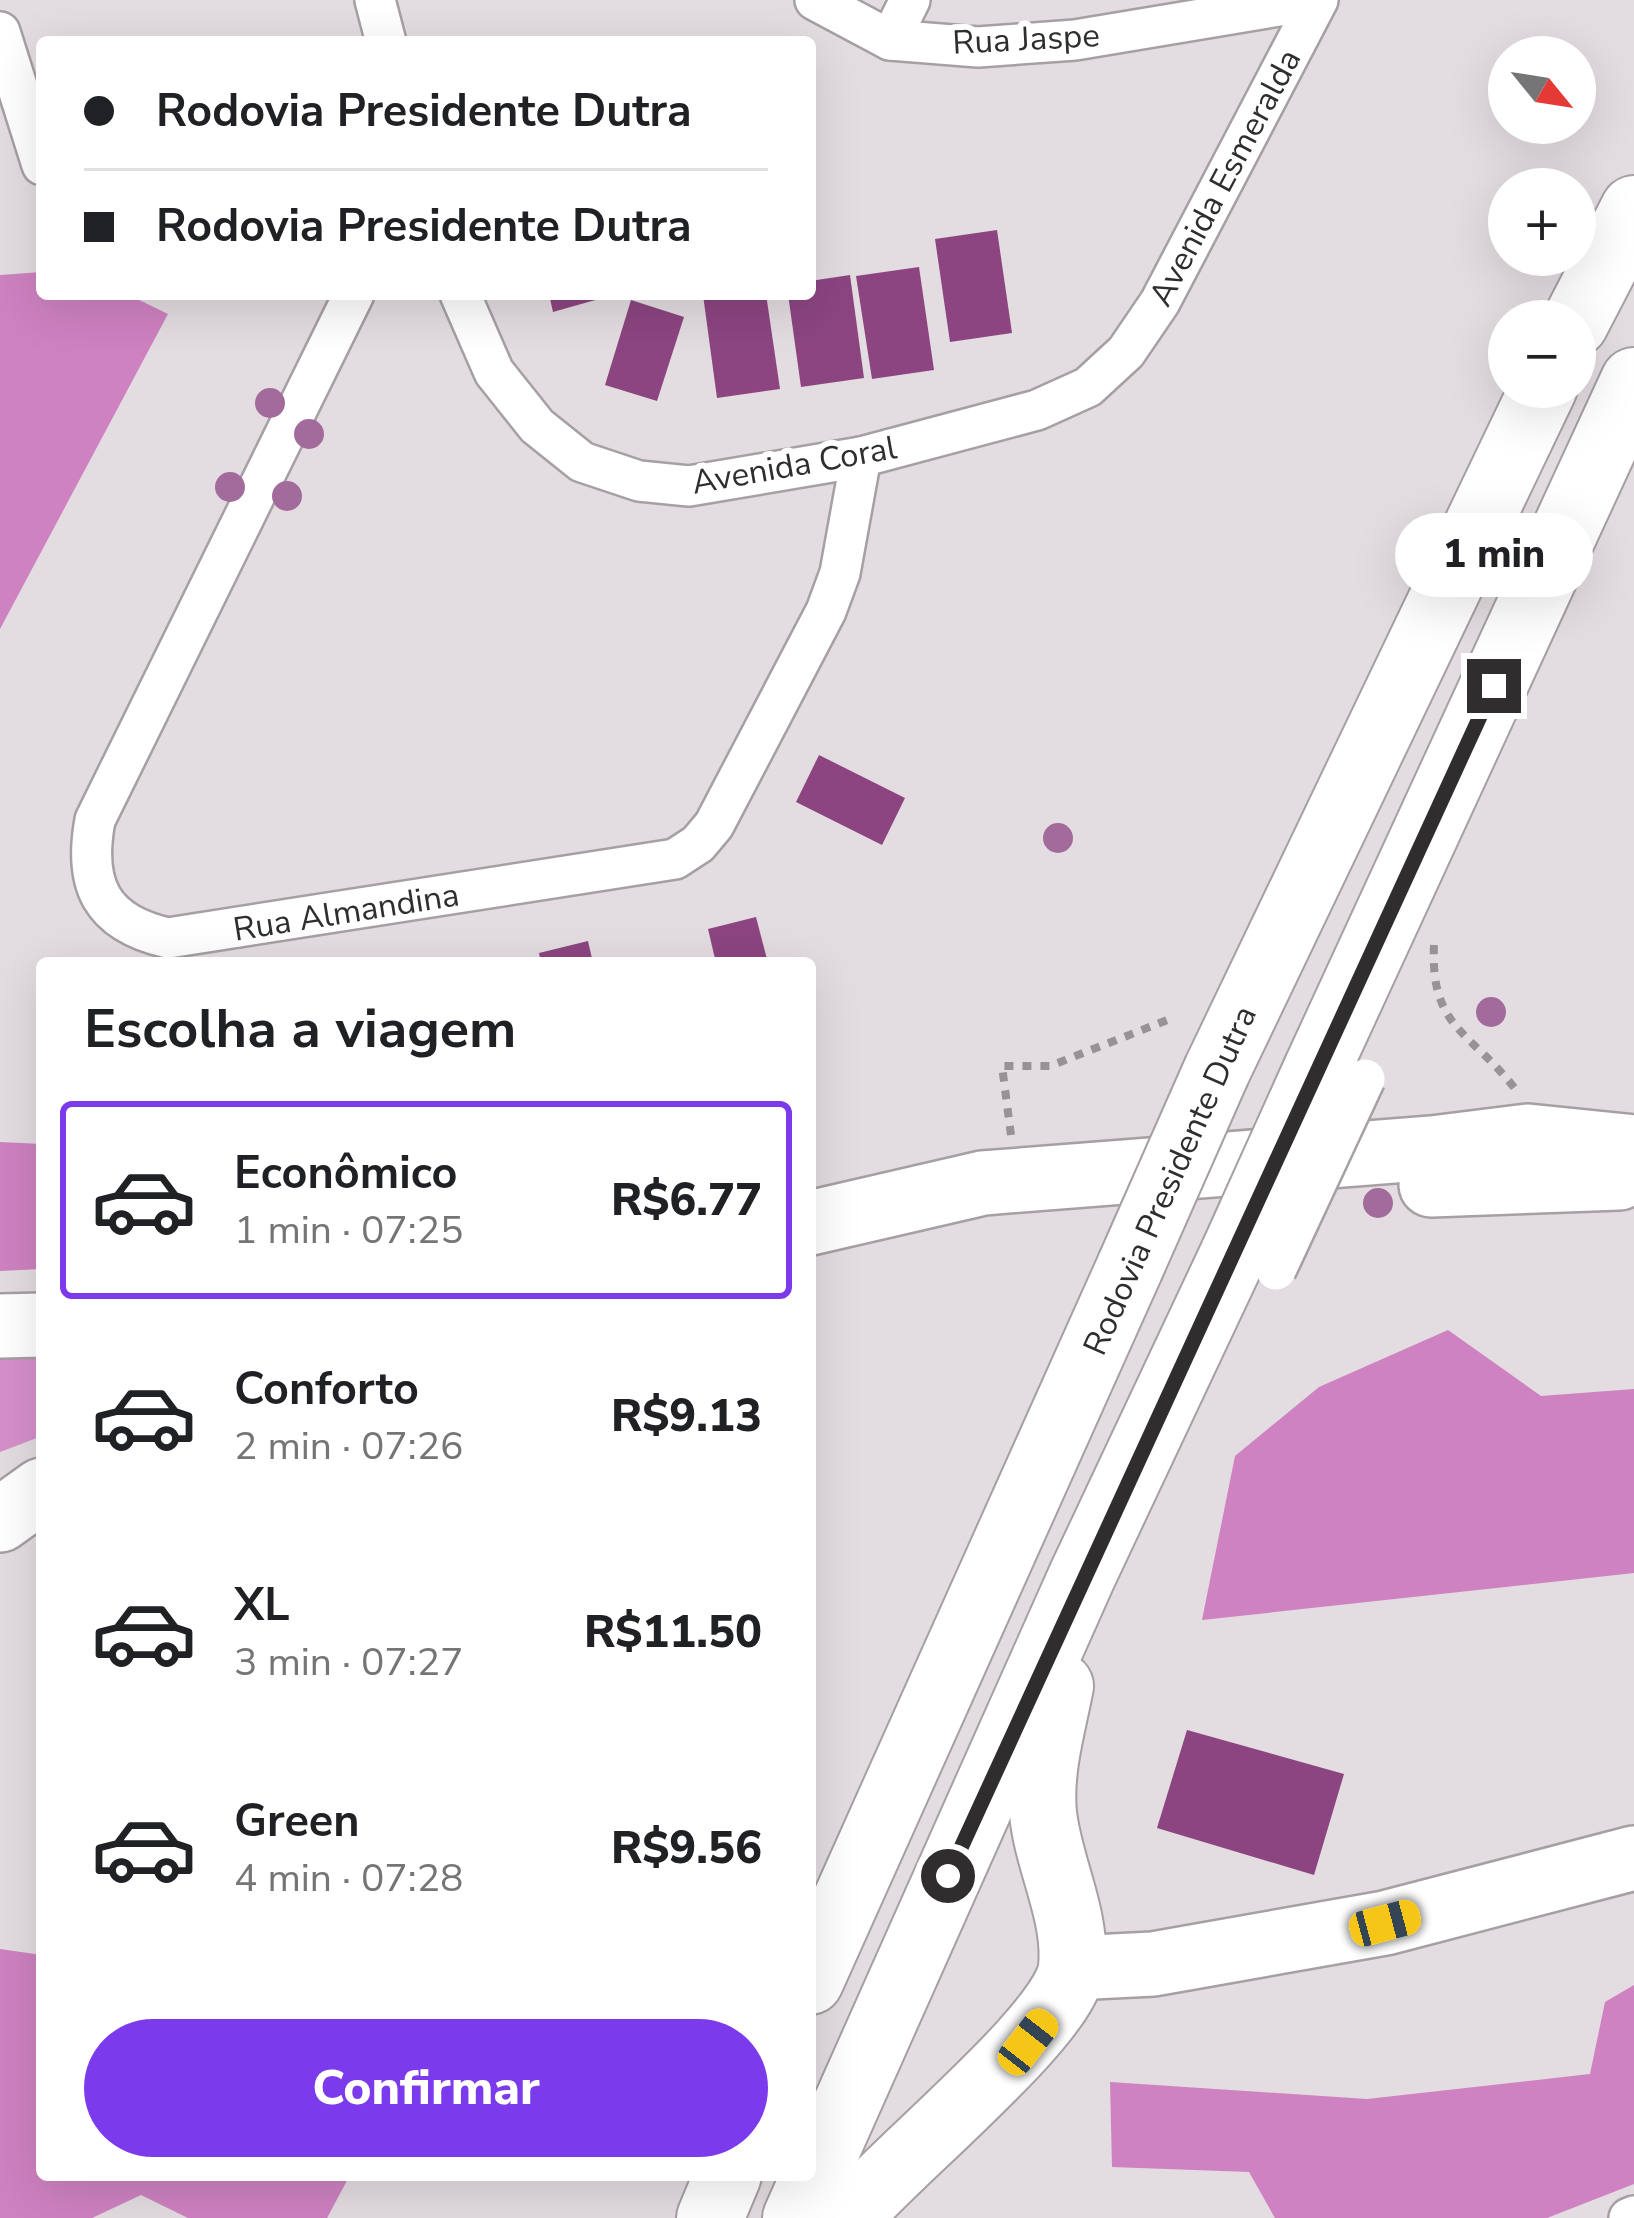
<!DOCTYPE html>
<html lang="pt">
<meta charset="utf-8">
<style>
:root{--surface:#fff;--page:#f6f6f6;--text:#202124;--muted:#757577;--line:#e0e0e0;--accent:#7c3aed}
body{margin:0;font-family:"Nunito Sans",sans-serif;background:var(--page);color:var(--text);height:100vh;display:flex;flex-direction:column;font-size:45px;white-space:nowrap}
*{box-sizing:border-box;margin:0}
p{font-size:39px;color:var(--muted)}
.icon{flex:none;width:66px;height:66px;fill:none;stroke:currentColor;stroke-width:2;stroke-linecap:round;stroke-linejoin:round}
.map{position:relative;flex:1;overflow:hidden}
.sheet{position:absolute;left:36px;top:957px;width:780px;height:1224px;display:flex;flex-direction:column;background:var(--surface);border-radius:12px;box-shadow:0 12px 48px #0002}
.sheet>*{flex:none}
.top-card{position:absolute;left:36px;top:36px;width:780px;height:264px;border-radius:12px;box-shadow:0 12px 48px #0002;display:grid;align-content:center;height:264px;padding:0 48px;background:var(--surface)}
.needle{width:78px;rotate:120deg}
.controls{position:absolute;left:1488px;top:36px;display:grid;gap:24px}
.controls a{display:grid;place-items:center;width:108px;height:108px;border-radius:50%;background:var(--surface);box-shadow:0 12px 48px #0002;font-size:60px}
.end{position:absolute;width:54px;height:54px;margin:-27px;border:15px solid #302d2f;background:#fff;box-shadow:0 0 0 6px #fff}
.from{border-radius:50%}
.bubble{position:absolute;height:84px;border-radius:42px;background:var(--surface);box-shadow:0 12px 48px #0002;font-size:39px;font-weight:800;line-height:84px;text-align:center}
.car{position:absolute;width:36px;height:72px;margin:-36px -18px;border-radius:15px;box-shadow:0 0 9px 3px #0007;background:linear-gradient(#f5c518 24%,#345 0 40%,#f5c518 0 76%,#345 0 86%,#f5c518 0)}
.top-card b{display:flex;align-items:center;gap:42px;height:114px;font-size:45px}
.top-card b+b{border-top:3px solid var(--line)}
.top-card i{width:30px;height:30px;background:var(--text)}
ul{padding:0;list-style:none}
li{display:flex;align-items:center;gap:36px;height:198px;margin:0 24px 18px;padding:0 24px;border:6px solid transparent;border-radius:12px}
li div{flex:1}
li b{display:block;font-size:45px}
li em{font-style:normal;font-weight:800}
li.current{border-color:var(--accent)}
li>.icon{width:108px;height:108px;stroke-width:1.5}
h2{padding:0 48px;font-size:54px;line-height:144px}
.cta{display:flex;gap:24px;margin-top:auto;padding:24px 48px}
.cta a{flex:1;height:138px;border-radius:72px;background:var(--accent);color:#fff;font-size:48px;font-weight:800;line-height:138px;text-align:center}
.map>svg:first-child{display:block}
</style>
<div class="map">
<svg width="1634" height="2218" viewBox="0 0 1634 2218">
<rect width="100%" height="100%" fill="#e3dce1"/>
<!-- green -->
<polygon fill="#d68fca" points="0,1357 42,1359 42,1436 0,1452"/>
<!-- forest -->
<g fill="#ce82c1">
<polygon points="42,272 42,294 127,294 168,314 0,629 0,275"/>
<polygon points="0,1142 42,1144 42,1269 0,1271"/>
<polygon points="1448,1330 1541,1396 1634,1389 1634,1573 1202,1620 1235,1456 1319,1387"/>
<polygon points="0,1949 42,1955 42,2175 350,2175 327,2218 188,2218 141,2195 92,2218 0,2218"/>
<polygon points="1634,1985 1634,2184 1547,2218 1275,2218 1249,2172 1112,2167 1110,2082 1367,2099 1590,2074 1605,2002"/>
</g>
<!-- building -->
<g fill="#8c4581">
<polygon points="997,230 1012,333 950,342 935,239"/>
<polygon points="919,267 934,370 872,379 856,276"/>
<polygon points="850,275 864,378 801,387 788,294 810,294 810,281"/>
<polygon points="549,294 613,294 613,295 553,312"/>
<polygon points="710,294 766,294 780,389 717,398 703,295"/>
<polygon points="631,300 684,317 657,401 605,385"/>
<polygon points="819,755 905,798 882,845 796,802"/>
<polygon points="756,917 768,963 716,963 708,929"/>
<polygon points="588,941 593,963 541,963 539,953"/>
<polygon points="1187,1730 1344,1774 1314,1875 1157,1828"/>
</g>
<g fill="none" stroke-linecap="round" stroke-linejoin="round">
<!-- street casing -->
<g stroke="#a69fa4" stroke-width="44">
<g id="street">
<polyline points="375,0 386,42"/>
<polyline points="815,0 890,40 978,47 1075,40 1315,0"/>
<polyline points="0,32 42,165"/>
<polyline points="890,40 910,0"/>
<path d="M354,294L95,820C83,885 101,923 168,938L675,859L698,844L714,825L826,611L840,573L861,457"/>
<polyline points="460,294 494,372 537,426 582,462 639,481 689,486 861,457 1037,410 1088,387 1126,352 1160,302 1318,0"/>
<polyline points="1629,2218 1634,2216"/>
</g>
</g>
<!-- primary casing -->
<g stroke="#a69fa4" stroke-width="68">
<g id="primary">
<polyline points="1431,1185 1619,1178"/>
<polyline points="810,1223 983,1183 1432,1148 1528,1136 1634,1147"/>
<polyline points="0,1326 42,1325"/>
<polyline points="0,1520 42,1490"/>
<polyline points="1073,1968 1153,1964 1385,1923 1634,1858"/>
</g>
</g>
<!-- highway casing -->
<g stroke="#a69fa4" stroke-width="70">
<g id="highway">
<polyline points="1575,323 1634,209"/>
<polyline points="1317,1069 1634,381"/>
<polyline points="1217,1070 1544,387"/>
<polyline points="810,1981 1130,1267"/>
<polyline points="710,2218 728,2175"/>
<polyline points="796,2218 1082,1576 1234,1253"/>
<path d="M848,2218C893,2163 1068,2023 1072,1967C1077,1915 1048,1864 1043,1813C1039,1770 1052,1727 1060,1686"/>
</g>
</g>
<!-- path -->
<g stroke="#979295" stroke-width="8" stroke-dasharray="9 9" stroke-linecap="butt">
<path d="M1434,945C1430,1029 1471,1031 1516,1090"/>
<polyline points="1011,1135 1002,1066 1050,1066 1170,1019"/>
</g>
<!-- street -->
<use href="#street" stroke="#fff" stroke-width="39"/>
<!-- primary -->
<use href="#primary" stroke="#fff" stroke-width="63"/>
<!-- highway -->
<use href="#highway" stroke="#fff" stroke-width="66"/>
<!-- street-bridge casing -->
<g stroke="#a69fa4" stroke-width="44" stroke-linecap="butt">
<polyline id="street-bridge" points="1276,1270 1365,1079"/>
</g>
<!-- highway-bridge casing -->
<g stroke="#a69fa4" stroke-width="70" stroke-linecap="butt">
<g id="highway-bridge">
<polyline points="1234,1253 1317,1069"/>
<polyline points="1130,1267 1217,1070"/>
</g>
</g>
<!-- street-bridge -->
<use href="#street-bridge" stroke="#fff" stroke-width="39"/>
<!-- highway-bridge -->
<use href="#highway-bridge" stroke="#fff" stroke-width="66"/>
</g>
<!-- trees -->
<g fill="#a26b9b">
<circle cx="270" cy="403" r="15"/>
<circle cx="309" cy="434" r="15"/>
<circle cx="230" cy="487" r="15"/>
<circle cx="287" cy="496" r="15"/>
<circle cx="1058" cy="838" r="15"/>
<circle cx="1491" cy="1012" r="15"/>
<circle cx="1378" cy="1203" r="15"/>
</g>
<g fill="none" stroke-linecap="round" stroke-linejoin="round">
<!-- route -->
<polyline stroke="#302d2f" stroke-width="15" points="948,1876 1494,686"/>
</g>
<g text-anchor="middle" stroke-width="12" stroke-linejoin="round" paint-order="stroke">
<!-- street labels -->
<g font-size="33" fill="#302d2f" stroke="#fff">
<text transform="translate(1026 38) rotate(-3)" y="12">Rua Jaspe</text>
<text transform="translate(1224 177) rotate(-62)" y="12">Avenida Esmeralda</text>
<text transform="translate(794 464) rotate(-10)" y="12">Avenida Coral</text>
<text transform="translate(346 911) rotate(-9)" y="12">Rua Almandina</text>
<text transform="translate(1169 1180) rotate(-66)" y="12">Rodovia Presidente Dutra</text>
</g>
</g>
</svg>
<div class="controls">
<a><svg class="needle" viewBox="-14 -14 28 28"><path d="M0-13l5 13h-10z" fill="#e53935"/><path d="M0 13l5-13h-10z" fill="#757577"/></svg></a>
<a>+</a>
<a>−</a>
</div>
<i class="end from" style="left:948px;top:1876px"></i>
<i class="end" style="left:1494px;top:686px"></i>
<div class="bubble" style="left:1395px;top:513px;width:198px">1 min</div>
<i class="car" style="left:1385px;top:1923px;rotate:75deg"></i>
<i class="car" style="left:1028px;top:2042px;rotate:38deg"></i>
<div class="top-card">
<b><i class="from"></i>Rodovia Presidente Dutra</b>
<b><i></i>Rodovia Presidente Dutra</b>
</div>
<section class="sheet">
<h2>Escolha a viagem</h2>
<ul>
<li class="current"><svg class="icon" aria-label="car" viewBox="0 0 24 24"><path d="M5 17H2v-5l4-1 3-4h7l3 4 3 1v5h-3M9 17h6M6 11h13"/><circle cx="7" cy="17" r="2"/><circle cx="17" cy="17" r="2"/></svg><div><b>Econômico</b><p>1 min · 07:25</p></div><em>R$6.77</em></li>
<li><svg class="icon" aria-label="car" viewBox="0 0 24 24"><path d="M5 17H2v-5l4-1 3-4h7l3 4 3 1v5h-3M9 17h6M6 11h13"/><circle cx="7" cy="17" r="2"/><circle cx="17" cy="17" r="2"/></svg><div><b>Conforto</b><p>2 min · 07:26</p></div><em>R$9.13</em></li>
<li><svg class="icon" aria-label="car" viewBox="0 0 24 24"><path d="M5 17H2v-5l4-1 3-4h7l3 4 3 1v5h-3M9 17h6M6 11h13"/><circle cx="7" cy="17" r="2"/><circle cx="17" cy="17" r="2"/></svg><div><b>XL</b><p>3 min · 07:27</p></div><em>R$11.50</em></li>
<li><svg class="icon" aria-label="car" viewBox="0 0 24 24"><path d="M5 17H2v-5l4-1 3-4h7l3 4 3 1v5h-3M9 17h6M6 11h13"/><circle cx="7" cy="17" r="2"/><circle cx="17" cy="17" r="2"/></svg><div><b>Green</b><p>4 min · 07:28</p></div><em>R$9.56</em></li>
</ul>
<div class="cta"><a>Confirmar</a></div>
</section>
</div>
